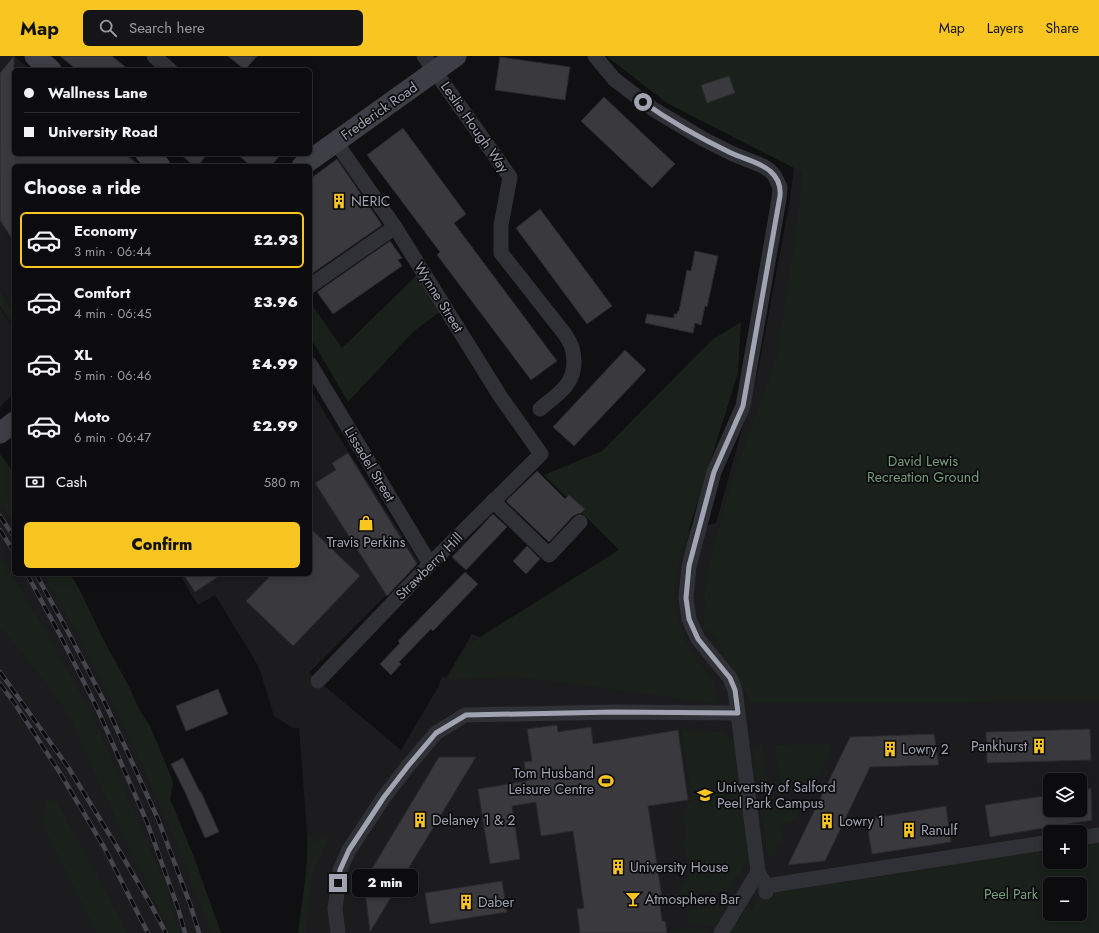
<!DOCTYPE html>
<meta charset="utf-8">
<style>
:root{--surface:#0c0b0d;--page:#151416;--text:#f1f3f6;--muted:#9a9b9d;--line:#2c2b2e;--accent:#f9c520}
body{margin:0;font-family:Jost,sans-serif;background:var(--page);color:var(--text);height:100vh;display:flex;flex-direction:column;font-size:15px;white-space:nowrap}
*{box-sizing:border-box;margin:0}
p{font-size:13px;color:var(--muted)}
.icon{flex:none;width:22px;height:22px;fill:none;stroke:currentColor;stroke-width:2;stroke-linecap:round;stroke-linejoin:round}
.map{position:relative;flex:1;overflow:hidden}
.details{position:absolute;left:12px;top:108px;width:300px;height:412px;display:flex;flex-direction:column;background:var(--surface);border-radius:6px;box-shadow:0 2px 10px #0003,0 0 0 1px var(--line)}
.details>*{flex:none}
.guide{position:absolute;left:12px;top:12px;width:300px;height:88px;border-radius:6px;box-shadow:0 2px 10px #0003,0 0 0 1px var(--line);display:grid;align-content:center;height:88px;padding:0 12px;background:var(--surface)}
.buttons{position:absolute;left:1043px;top:717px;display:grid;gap:8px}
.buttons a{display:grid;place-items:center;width:44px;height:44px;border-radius:6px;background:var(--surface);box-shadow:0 2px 10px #0003,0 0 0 1px var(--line);font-size:20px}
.end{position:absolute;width:18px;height:18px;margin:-9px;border:5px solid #a0a4b2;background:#111;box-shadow:0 0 0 2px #111}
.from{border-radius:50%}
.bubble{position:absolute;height:28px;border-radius:6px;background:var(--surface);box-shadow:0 2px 10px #0003,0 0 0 1px var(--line);font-size:13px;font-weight:800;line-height:28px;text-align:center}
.guide b{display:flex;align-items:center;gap:14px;height:38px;font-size:15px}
.guide b+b{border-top:1px solid var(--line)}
.guide i{width:10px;height:10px;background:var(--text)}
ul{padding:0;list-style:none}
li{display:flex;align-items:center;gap:12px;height:56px;margin:0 8px 6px;padding:0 4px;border:2px solid transparent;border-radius:6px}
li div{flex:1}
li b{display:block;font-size:15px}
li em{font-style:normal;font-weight:800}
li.active{border-color:var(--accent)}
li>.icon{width:36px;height:36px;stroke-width:1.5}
h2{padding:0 12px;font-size:18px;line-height:48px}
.pay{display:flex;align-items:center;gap:10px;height:44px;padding:0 12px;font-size:15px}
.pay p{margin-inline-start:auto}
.primary-button{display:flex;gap:8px;margin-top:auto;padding:8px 12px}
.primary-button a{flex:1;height:46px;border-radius:6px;background:var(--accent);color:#111;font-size:16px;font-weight:800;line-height:46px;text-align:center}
header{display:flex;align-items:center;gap:24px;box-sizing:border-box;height:56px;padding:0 20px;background:var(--accent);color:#111}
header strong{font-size:19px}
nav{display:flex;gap:22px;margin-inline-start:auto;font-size:14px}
.search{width:280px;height:36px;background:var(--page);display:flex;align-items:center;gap:10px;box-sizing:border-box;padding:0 14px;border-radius:6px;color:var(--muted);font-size:15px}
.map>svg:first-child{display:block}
</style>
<header>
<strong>Map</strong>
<div class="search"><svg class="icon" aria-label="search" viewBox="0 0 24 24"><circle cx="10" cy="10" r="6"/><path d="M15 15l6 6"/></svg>Search here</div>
<nav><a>Map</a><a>Layers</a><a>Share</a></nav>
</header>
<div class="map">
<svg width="1099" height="877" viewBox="0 0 1099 877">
<rect width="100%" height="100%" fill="#100f11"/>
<!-- built -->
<g fill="#1c1b1e" fill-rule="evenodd">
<polygon points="0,0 14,0 31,14 14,14 14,98 128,98 141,110 14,110 14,256 0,234"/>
<path d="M1099,0V877H303L310,777L307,776L299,672H293L274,660L261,618L256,606L215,539L198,549L179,518H310V332L336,376L419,506L309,617L401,694L438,631L442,620L446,622L472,578L480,581L619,494L716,467L758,315L789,149L794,112L667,47ZM1050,724H1080V754H1050ZM1050,776H1080V806H1050ZM1050,828H1080V858H1050Z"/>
<polygon points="0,251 14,273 14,337 0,351"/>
<polygon points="0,398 14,422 14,518 70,518 79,533 103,583 128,629 140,655 150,670 173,726 170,743 193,799 221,877 0,877"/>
</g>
<!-- green -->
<g fill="#1a211b" fill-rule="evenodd">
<polygon points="607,0 1099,0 1099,645 966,646 751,646 713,578 703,573 706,521 731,426 776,304 799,155 802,116 667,47 610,3"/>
<polygon points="418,218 441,255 414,275 348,346 310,281 310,246 342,292"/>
<polygon points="0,234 14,256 14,272 0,250"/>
<polygon points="741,266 738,317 676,515 675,551 684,582 713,626 718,648 582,629 518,621 447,623 468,589 619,494 544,419 602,395 713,283"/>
<polygon points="1,399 14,418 14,469 0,445 0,400"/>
<polygon points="0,498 43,571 92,658 166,830 180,876 178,877 171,877 111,753 70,661 47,628 0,570"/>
<polygon points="44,518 70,518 79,533 103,583 128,629 140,655 150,670 173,726 170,743 193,799 221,877 211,877 174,780 116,652 82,586"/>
<polygon points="681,674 719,676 726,678 731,683 734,683 750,790 749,799 739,821 736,819 729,834 678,841 678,837 690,819 691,810 684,791 686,771 683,760 689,746 692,745"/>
<polygon points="829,687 833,690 812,731 782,736 774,689"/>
<polygon points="762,690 769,737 759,738 752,691"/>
<polygon points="56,744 128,877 97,877 43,769 46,746"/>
<polygon points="804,744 794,766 781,768 784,787 775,788 777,799 768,801 760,751"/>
<path d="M307,776L310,777L313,786L330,780L313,816L305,877H298C302,845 309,808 307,776Z"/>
<path d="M1099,785V877H728L734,865L738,867L746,850L752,853L759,838L1050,793V806H1080V788ZM1050,828H1080V858H1050Z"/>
<polygon points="726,848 715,871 689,867 687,854"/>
<polygon points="689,872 712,875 711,877 671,877 670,875"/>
</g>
<!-- building -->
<g fill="#3a393e" stroke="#2a292d">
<polygon points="14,0 14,98 125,98 139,110 14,110 14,186 0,164 0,17"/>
<polygon points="60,0 112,0 129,14 77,14"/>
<polygon points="228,0 257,0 245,14"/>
<polygon points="500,1 570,11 565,44 495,34"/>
<polygon points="729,20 735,37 707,47 701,29"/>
<polygon points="604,41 675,108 652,132 581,65"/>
<polygon points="403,72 466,158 454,167 557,305 531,324 437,199 440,196 367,99"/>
<polygon points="180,98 207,98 198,110 194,110"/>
<polygon points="237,98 281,98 271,110 251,110"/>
<polygon points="337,103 382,169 310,219 310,123"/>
<polygon points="540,153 612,250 587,268 516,172"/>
<polygon points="390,185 402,202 398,204 402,210 333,258 317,236"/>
<polygon points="695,195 718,200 707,251 705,250 701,269 695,267 693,277 645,267 647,258 674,262 674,258 677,258 678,255 679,255 687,214 691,215"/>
<polygon points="625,294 646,314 574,390 553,371"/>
<polygon points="348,397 417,508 387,540 315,427 336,414 332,407"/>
<polygon points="537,415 565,443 569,439 585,453 581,457 577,458 573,460 549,486 506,445"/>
<polygon points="493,458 507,471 466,514 452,501"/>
<polygon points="310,472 360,520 293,590 246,545 272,518 310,518"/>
<polygon points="527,490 540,503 526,518 513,505"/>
<polygon points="465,516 478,528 433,575 431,573 399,606 401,608 391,619 380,608 400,587 398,585"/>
<polygon points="183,518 222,518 195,536"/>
<polygon points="218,633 228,658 186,675 176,650"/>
<polygon points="557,669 558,676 591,671 593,688 678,674 688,744 648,750 662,841 659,842 662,865 665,865 667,877 580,877 577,853 584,852 573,775 541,780 536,746 512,750 520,803 490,808 478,733 527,725 524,706 532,705 527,673"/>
<polygon points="1090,673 1091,704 987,707 986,676"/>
<polygon points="934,678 939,709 870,711 825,805 788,809 850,681"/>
<polygon points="439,701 476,701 370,876 364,826"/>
<polygon points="183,702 200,736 201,736 219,776 205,782 185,736 171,708"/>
<polygon points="1091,732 1092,764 990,781 985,749 1050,739 1050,754 1080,754 1080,734"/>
<polygon points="946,750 951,786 872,798 866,763"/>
<polygon points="502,825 507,856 430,868 425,837"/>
</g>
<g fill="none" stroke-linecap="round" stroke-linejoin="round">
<!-- street -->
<g stroke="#303136" stroke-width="15">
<polyline points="154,0 170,14"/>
<path d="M424,0L510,121L501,169V197L564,277C571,287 574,294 574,306C574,330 556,339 540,353"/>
<polyline points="595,0 614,23 653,53 703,83 733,98 763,110 769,114 774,119 780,131 779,143 743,350 714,416 689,510 686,542 689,563 698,583 730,622 735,634 758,816 766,830 766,836"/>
<polyline points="310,230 395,171"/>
<polyline points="310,308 430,508"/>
<polyline points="493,445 549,499 580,466"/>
<polyline points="318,625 430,508 541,398 500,340 395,171 335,85"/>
<polyline points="1080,782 1099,779"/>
<polyline points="766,830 1050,786"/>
<polyline points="338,877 335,853 340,814 349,794 384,741 408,710 436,677 465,659 614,656 738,657"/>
<polyline points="721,877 758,816"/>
</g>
<!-- secondary -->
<g stroke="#3e3f46" stroke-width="21">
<polyline points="35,0 51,14"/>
<polyline points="146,98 160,110"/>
<polyline points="302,110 456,0"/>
<polyline points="0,377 14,366"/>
</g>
<!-- rail casing -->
<g stroke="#45464d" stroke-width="4.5">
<g id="rail">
<polyline points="0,460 14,481"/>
<polyline points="0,474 14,496"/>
<polyline points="27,518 60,579 97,652 147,766 178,852 185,877"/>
<polyline points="36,518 67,574 105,647 158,763 190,848 199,877"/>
<polyline points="0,616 68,711 114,786 150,847 166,877"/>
<polyline points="0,628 13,645 60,717 104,791 148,877"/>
</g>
</g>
<!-- rail -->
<use href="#rail" stroke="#0b0a0c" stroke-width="3" stroke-dasharray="9" stroke-linecap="butt"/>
</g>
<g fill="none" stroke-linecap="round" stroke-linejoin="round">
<!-- route -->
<path stroke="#a0a4b2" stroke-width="5" d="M338,827L340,814L349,794L384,741L408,710L436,677L466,659L614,656L738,657L735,634L730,622L698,583L689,563L686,542L689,510L714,416L743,350L780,140C781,130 777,121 770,115C760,106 744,103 731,97C700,82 671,66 643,46"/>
</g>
<!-- icons -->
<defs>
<g id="building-bare" transform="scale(1.2)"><path d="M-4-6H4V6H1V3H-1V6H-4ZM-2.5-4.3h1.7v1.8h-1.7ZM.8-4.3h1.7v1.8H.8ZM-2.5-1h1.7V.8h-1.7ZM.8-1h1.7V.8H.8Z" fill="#f9c520" stroke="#0b0a0c" stroke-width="2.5" paint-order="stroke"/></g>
<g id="shop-bare" transform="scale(1.2)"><path d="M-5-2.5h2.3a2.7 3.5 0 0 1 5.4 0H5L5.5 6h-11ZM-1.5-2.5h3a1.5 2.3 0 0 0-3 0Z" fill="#f9c520" stroke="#0b0a0c" stroke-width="2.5" paint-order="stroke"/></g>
<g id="stadium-bare" transform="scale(1.2)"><path d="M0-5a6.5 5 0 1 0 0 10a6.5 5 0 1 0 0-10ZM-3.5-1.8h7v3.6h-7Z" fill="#f9c520" stroke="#0b0a0c" stroke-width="2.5" paint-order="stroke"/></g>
<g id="university-bare" transform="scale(1.2)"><path d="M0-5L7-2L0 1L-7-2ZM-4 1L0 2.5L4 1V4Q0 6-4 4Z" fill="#f9c520" stroke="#0b0a0c" stroke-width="2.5" paint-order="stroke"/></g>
<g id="bar-bare" transform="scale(1.2)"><path d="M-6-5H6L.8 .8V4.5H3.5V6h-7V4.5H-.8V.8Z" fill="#f9c520" stroke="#0b0a0c" stroke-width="2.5" paint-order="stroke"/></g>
</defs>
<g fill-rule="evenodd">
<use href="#building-bare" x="339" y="145"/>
<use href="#shop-bare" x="366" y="467"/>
<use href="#building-bare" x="1039" y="690"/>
<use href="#building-bare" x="890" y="693"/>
<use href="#stadium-bare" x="606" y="725"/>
<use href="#university-bare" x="705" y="739"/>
<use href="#building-bare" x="420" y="764"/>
<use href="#building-bare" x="827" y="765"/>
<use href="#building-bare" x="909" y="774"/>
<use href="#building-bare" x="618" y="811"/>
<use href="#bar-bare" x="633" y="843"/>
<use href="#building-bare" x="466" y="846"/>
</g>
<g text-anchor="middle" stroke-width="3.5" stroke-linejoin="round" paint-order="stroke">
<!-- street labels -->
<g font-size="14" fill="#a0a4b2" stroke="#0b0a0c">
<text transform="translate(379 55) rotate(-35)" y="5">Frederick Road</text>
<text transform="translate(475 71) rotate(55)" y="5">Leslie Hough Way</text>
<text transform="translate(439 241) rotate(58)" y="5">Wynne Street</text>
<text transform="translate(370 408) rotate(59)" y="5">Lissadel Street</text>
<text transform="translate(429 510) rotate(-45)" y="5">Strawberry Hill</text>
</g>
<!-- poi labels -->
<g font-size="14" fill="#a0a4b2" stroke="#0b0a0c" text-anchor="start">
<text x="351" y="150">NERIC</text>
<text x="366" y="491" text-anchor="middle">Travis Perkins</text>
<text x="1027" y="695" text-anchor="end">Pankhurst</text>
<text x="902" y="698">Lowry 2</text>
<text x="594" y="722" text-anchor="end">Tom Husband<tspan x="594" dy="16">Leisure Centre</tspan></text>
<text x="717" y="736">University of Salford<tspan x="717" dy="16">Peel Park Campus</tspan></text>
<text x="432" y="769">Delaney 1 &amp; 2</text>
<text x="839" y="770">Lowry 1</text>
<text x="921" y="779">Ranulf</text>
<text x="630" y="816">University House</text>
<text x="645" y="848">Atmosphere Bar</text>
<text x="478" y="851">Daber</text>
</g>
<!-- park labels -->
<g font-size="14" fill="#769f7c" stroke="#0b0a0c">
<text x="923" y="410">David Lewis<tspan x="923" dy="16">Recreation Ground</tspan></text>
<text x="1011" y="843">Peel Park</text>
</g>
</g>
</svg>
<div class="buttons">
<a><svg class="icon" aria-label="layers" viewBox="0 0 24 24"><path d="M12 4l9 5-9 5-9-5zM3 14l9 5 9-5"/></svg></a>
<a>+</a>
<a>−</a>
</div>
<i class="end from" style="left:643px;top:46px"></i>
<i class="end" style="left:338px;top:827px"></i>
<div class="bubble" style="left:352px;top:813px;width:66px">2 min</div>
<div class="guide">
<b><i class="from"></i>Wallness Lane</b>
<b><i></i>University Road</b>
</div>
<section class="details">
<h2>Choose a ride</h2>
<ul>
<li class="active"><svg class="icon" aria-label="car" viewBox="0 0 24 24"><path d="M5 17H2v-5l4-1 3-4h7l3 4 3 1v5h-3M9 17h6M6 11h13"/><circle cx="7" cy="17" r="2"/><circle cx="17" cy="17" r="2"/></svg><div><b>Economy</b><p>3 min · 06:44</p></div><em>£2.93</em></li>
<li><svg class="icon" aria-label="car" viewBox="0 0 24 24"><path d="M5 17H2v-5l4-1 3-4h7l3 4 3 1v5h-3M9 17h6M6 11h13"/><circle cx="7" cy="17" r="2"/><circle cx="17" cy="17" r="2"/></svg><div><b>Comfort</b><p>4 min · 06:45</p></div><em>£3.96</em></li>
<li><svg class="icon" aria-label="car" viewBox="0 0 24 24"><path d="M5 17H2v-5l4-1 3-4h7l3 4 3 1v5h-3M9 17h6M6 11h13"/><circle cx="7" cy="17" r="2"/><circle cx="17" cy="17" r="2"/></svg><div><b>XL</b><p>5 min · 06:46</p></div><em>£4.99</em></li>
<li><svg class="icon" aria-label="car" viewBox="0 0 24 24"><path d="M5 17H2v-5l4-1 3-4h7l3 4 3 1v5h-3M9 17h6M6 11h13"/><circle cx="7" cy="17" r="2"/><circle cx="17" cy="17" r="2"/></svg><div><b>Moto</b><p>6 min · 06:47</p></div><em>£2.99</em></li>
</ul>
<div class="pay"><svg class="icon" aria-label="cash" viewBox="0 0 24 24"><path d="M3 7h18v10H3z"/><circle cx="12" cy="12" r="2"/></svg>Cash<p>580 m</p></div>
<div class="primary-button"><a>Confirm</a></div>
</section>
</div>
